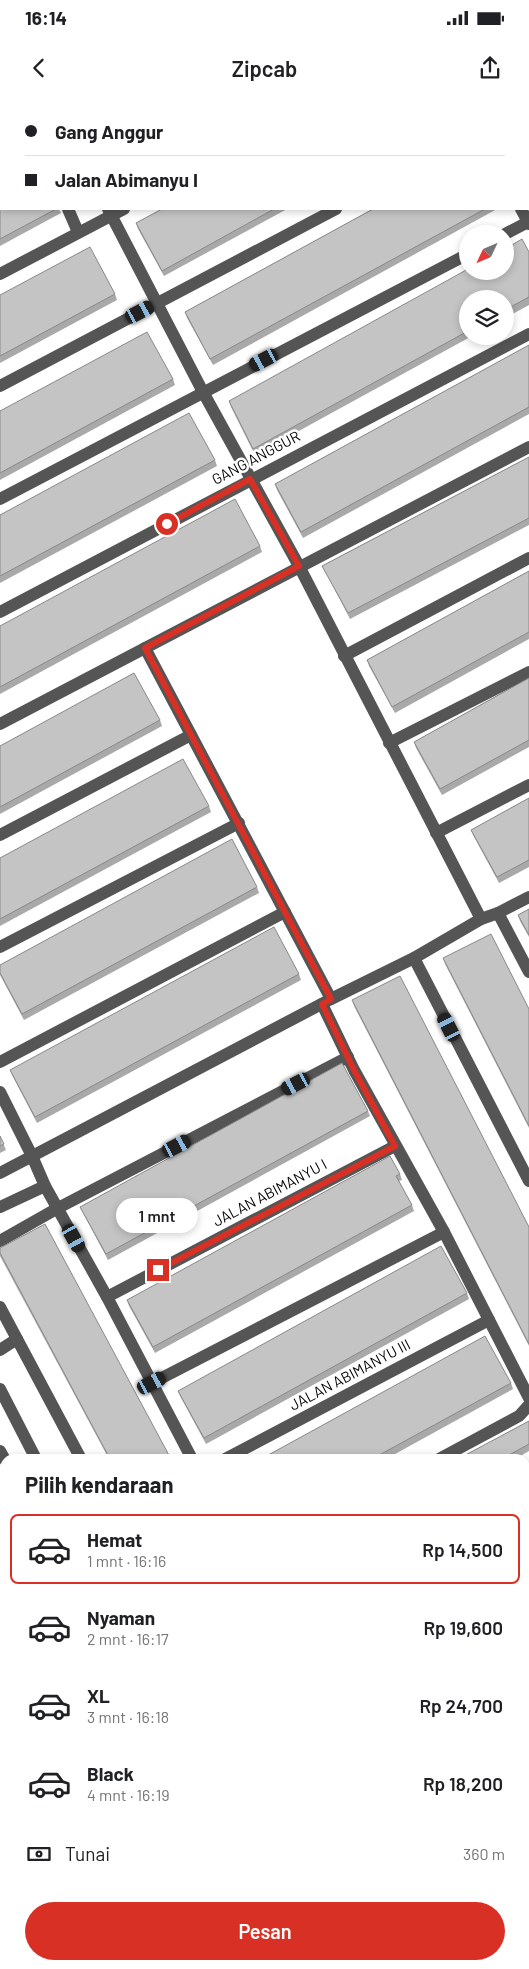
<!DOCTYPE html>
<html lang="id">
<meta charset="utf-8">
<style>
:root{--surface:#fff;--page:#f2f2f2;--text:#202124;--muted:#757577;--line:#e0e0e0;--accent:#d93025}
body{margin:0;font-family:Barlow,sans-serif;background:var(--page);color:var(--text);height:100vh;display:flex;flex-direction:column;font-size:19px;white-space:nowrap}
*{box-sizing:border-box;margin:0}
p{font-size:16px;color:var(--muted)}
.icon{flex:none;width:28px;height:28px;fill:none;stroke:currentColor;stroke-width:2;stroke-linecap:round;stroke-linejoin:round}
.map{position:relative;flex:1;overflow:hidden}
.details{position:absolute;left:0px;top:1354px;width:530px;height:516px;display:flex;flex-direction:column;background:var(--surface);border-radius:15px 15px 0 0;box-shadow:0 2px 8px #0003}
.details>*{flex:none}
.hud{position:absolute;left:0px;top:0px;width:530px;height:110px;box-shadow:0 2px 8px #0003;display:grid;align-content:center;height:110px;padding:0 25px;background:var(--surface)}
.needle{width:32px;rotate:226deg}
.tools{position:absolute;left:459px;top:125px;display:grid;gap:10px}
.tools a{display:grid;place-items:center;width:55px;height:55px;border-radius:50%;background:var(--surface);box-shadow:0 2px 8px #0003;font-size:25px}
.end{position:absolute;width:22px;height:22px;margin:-11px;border:6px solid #d93025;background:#fff;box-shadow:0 0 0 2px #fff}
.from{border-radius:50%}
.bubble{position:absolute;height:35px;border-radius:18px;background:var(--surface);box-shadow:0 2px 8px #0003;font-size:16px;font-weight:600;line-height:35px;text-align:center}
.car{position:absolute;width:15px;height:30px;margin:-15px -8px;border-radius:6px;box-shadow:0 0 4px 1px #0007;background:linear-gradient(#222 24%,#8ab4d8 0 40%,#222 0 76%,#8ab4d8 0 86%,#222 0)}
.hud b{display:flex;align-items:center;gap:18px;height:48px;font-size:19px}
.hud b+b{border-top:1px solid var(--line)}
.hud i{width:12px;height:12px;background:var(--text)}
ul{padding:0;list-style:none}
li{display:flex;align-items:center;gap:15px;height:70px;margin:0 10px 8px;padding:0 15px;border:2px solid transparent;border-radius:8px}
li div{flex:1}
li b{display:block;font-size:19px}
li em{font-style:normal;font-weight:600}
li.selected{border-color:var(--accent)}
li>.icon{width:45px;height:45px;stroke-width:1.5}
h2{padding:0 25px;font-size:22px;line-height:60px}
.pay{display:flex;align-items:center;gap:12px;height:55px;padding:0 25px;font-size:19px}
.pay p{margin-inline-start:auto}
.primary-button{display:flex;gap:10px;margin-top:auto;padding:10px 25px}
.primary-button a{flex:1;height:58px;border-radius:30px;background:var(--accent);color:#fff;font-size:20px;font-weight:600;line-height:58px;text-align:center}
.status{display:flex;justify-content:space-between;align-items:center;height:35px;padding:0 25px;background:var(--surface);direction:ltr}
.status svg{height:14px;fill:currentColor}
header{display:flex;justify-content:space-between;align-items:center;height:65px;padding:0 25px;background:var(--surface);font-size:22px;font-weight:600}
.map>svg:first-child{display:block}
</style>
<div class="status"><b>16:14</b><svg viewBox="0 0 49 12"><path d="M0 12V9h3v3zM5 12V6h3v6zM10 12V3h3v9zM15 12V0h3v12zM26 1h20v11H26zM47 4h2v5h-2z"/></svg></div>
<header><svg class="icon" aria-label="back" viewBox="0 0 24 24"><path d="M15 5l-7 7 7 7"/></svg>Zipcab<svg class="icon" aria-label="share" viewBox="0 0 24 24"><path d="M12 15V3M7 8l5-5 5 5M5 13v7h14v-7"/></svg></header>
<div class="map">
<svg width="529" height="1869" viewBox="0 0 529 1869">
<rect width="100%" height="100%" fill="#fff"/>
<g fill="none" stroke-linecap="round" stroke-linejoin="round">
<!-- minor -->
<g stroke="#555" stroke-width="12">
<polyline points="464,0 464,1"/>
<polyline points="116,1 118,0"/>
<polyline points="326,1 329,0"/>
<polyline points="0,61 1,61"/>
<polyline points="68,109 78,132"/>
<polyline points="108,109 203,292 299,466 481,819"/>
<polyline points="521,109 529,124"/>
<polyline points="505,134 528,122"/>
<polyline points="0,174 124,109"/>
<polyline points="0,286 336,109"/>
<polyline points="0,399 468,154"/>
<polyline points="0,512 529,234"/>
<polyline points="145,548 331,899"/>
<polyline points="344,556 529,458"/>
<polyline points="0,624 529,347"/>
<polyline points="389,643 529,572"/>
<polyline points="436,733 529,685"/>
<polyline points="0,735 191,635"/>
<polyline points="498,813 529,872"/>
<polyline points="0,847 239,723"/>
<polyline points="414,858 529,1081"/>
<polyline points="322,904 354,970 444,1132 529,1298"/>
<polyline points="0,962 285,812"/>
<polyline points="0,992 32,1056 45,1086 107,1197 192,1359"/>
<polyline points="0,1073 331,899 414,858 481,819 498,813 529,797"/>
<polyline points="0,1107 45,1086"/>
<polyline points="0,1141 58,1108 348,957"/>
<polyline points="107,1197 395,1046"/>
<polyline points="0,1207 81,1359"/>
<polyline points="0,1250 17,1239"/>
<polyline points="152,1283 444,1132"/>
<polyline points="0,1289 36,1359"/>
<polyline points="0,1351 5,1360"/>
<polyline points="225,1359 489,1220"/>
<polyline points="439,1359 519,1316 529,1305"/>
<polyline points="525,1423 529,1421"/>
<polyline points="0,1439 5,1448"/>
<polyline points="0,1578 5,1575"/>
<polyline points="0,1597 5,1607"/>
<polyline points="0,1693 5,1691"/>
<polyline points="0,1808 5,1805"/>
<polyline points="271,1865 274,1869"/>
<polyline points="303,1865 305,1869"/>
<polyline points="14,1869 22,1865"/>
<polyline points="124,1869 138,1866 145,1869"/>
</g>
</g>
<!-- wall -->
<g fill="#a9a9a9">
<polygon points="160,0 284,0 282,1 157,1"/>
<polygon points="0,77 1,109 59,109 61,113 0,146"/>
<polygon points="162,109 287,109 164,176 138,129 136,123"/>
<polygon points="373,109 497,109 213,265 187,218 185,212"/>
<polygon points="529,152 529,205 505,218 505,199 468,199 468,236 472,236 255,355 231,307 229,301"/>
<polygon points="115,194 117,200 0,263 0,195"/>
<polygon points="529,245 529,314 303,438 277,390 275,384"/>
<polygon points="173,279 175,285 0,380 0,311"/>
<polygon points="529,357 529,425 350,519 325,471 322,466"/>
<polygon points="215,360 217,366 0,483 0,415"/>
<polygon points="260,446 262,452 0,594 0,526"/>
<polygon points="529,471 529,539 395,613 369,566 367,560"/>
<polygon points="529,578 529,647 442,695 416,648 414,642"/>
<polygon points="160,620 162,626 0,714 0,646"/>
<polygon points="529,698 529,767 499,783 473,735 471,730"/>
<polygon points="209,706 211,712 0,826 0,758"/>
<polygon points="257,787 259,793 24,920 0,875 0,865"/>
<polygon points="529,809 529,837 520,821 518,815"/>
<polygon points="443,858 529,909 529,1028 445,864"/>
<polygon points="299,874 301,880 37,1023 12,975 10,970"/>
<polygon points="352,900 529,1127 529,1246 354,906"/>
<polygon points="368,1011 370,1016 108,1160 83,1113 80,1107"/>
<polygon points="0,1036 6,1050 0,1053"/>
<polygon points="400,1074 402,1080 399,1081 412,1105 414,1111 155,1253 129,1206 127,1200"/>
<polygon points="0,1148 171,1359 109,1359 0,1156"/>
<polygon points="467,1193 469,1199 206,1344 180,1296 178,1291"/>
<polygon points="511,1283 513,1289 386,1359 261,1359"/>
<polygon points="529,1321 529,1351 515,1359 458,1359"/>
</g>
<!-- building -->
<g fill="#c4c4c4" stroke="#898989">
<polygon points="160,0 272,0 269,1 157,1"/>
<polygon points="360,0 410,0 411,1 357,1"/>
<polygon points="497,0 529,0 529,62 529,1 498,1"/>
<polygon points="0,77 1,77 1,109 56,109 0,139"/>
<polygon points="162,109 274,109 162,171 136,123"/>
<polygon points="373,109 485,109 210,259 185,212"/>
<polygon points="522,139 529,152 529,197 505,210 505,199 468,199 468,231 253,349 229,301 468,169 468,171 505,171 505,149"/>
<polygon points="90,147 115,194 0,256 0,195"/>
<polygon points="147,232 173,279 0,373 0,311"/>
<polygon points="529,245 529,307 301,432 275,384"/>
<polygon points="189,313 215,360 0,476 0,415"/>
<polygon points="529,357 529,418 348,513 322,466"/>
<polygon points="235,399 260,446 0,587 0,526"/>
<polygon points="529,471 529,532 392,607 367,560"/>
<polygon points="134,573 160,620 0,707 0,646"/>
<polygon points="529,578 529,640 440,689 414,642"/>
<polygon points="183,659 209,706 0,819 0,758"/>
<polygon points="529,698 529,760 497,777 471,730"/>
<polygon points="232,739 257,787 22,914 0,873 0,865"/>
<polygon points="529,809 529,835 518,815"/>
<polygon points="274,827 299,874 35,1017 10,970"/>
<polygon points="491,834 529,909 529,1026 443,858"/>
<polygon points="400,876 529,1127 529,1244 352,900"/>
<polygon points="342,963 368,1011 106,1154 80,1107"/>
<polygon points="0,1036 4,1044 0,1046"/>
<polygon points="390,1056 400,1074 396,1076 412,1105 153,1247 127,1200"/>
<polygon points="45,1124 171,1359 110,1359 0,1153 0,1148"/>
<polygon points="441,1146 467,1193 204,1338 178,1291"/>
<polygon points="485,1236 511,1283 372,1359 261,1359"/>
<polygon points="529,1321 529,1344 502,1359 458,1359"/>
</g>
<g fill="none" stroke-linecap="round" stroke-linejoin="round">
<!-- route -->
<polyline stroke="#d93025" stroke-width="6" points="158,1170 395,1046 354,970 322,904 331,899 145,548 299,466 250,379 167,424"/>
</g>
<g text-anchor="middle" stroke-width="5" stroke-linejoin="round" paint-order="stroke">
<!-- street labels -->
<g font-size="15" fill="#000" stroke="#fff">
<text transform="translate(256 358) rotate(-28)" y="5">GANG ANGGUR</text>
<text transform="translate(270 1093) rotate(-28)" y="5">JALAN ABIMANYU I</text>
<text transform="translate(350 1275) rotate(-28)" y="5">JALAN ABIMANYU III</text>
</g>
</g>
</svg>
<div class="tools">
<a><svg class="needle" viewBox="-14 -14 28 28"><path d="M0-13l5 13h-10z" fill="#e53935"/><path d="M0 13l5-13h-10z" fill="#757577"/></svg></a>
<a><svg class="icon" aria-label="layers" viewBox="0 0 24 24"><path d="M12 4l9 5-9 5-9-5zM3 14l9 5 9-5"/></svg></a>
</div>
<i class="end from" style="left:167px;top:424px"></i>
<i class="end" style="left:158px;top:1170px"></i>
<div class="bubble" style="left:116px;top:1098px;width:82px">1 mnt</div>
<i class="car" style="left:140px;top:212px;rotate:62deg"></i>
<i class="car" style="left:264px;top:260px;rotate:242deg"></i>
<i class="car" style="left:449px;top:927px;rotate:333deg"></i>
<i class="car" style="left:296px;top:984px;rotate:242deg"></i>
<i class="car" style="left:177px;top:1046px;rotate:62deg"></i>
<i class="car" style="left:74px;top:1138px;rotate:151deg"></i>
<i class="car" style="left:152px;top:1283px;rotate:62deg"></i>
<div class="hud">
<b><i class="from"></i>Gang Anggur</b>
<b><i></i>Jalan Abimanyu I</b>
</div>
<section class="details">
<h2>Pilih kendaraan</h2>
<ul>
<li class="selected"><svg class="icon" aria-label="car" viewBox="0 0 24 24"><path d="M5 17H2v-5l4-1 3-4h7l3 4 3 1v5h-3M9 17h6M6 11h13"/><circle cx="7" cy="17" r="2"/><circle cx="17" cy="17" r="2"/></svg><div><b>Hemat</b><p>1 mnt · 16:16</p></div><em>Rp 14,500</em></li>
<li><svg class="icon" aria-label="car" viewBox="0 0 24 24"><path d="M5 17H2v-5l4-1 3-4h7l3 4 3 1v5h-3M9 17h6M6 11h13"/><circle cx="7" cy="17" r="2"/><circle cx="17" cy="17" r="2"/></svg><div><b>Nyaman</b><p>2 mnt · 16:17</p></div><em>Rp 19,600</em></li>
<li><svg class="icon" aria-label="car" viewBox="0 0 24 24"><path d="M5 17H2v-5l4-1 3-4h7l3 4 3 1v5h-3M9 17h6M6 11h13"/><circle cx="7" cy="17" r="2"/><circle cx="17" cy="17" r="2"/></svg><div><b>XL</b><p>3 mnt · 16:18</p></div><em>Rp 24,700</em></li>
<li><svg class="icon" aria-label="car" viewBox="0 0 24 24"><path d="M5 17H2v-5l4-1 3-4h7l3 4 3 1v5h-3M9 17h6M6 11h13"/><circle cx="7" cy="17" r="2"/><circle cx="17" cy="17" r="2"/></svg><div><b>Black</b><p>4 mnt · 16:19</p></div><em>Rp 18,200</em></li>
</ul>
<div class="pay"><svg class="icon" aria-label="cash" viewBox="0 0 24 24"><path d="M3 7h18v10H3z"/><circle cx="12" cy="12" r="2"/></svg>Tunai<p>360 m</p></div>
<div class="primary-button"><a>Pesan</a></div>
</section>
</div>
